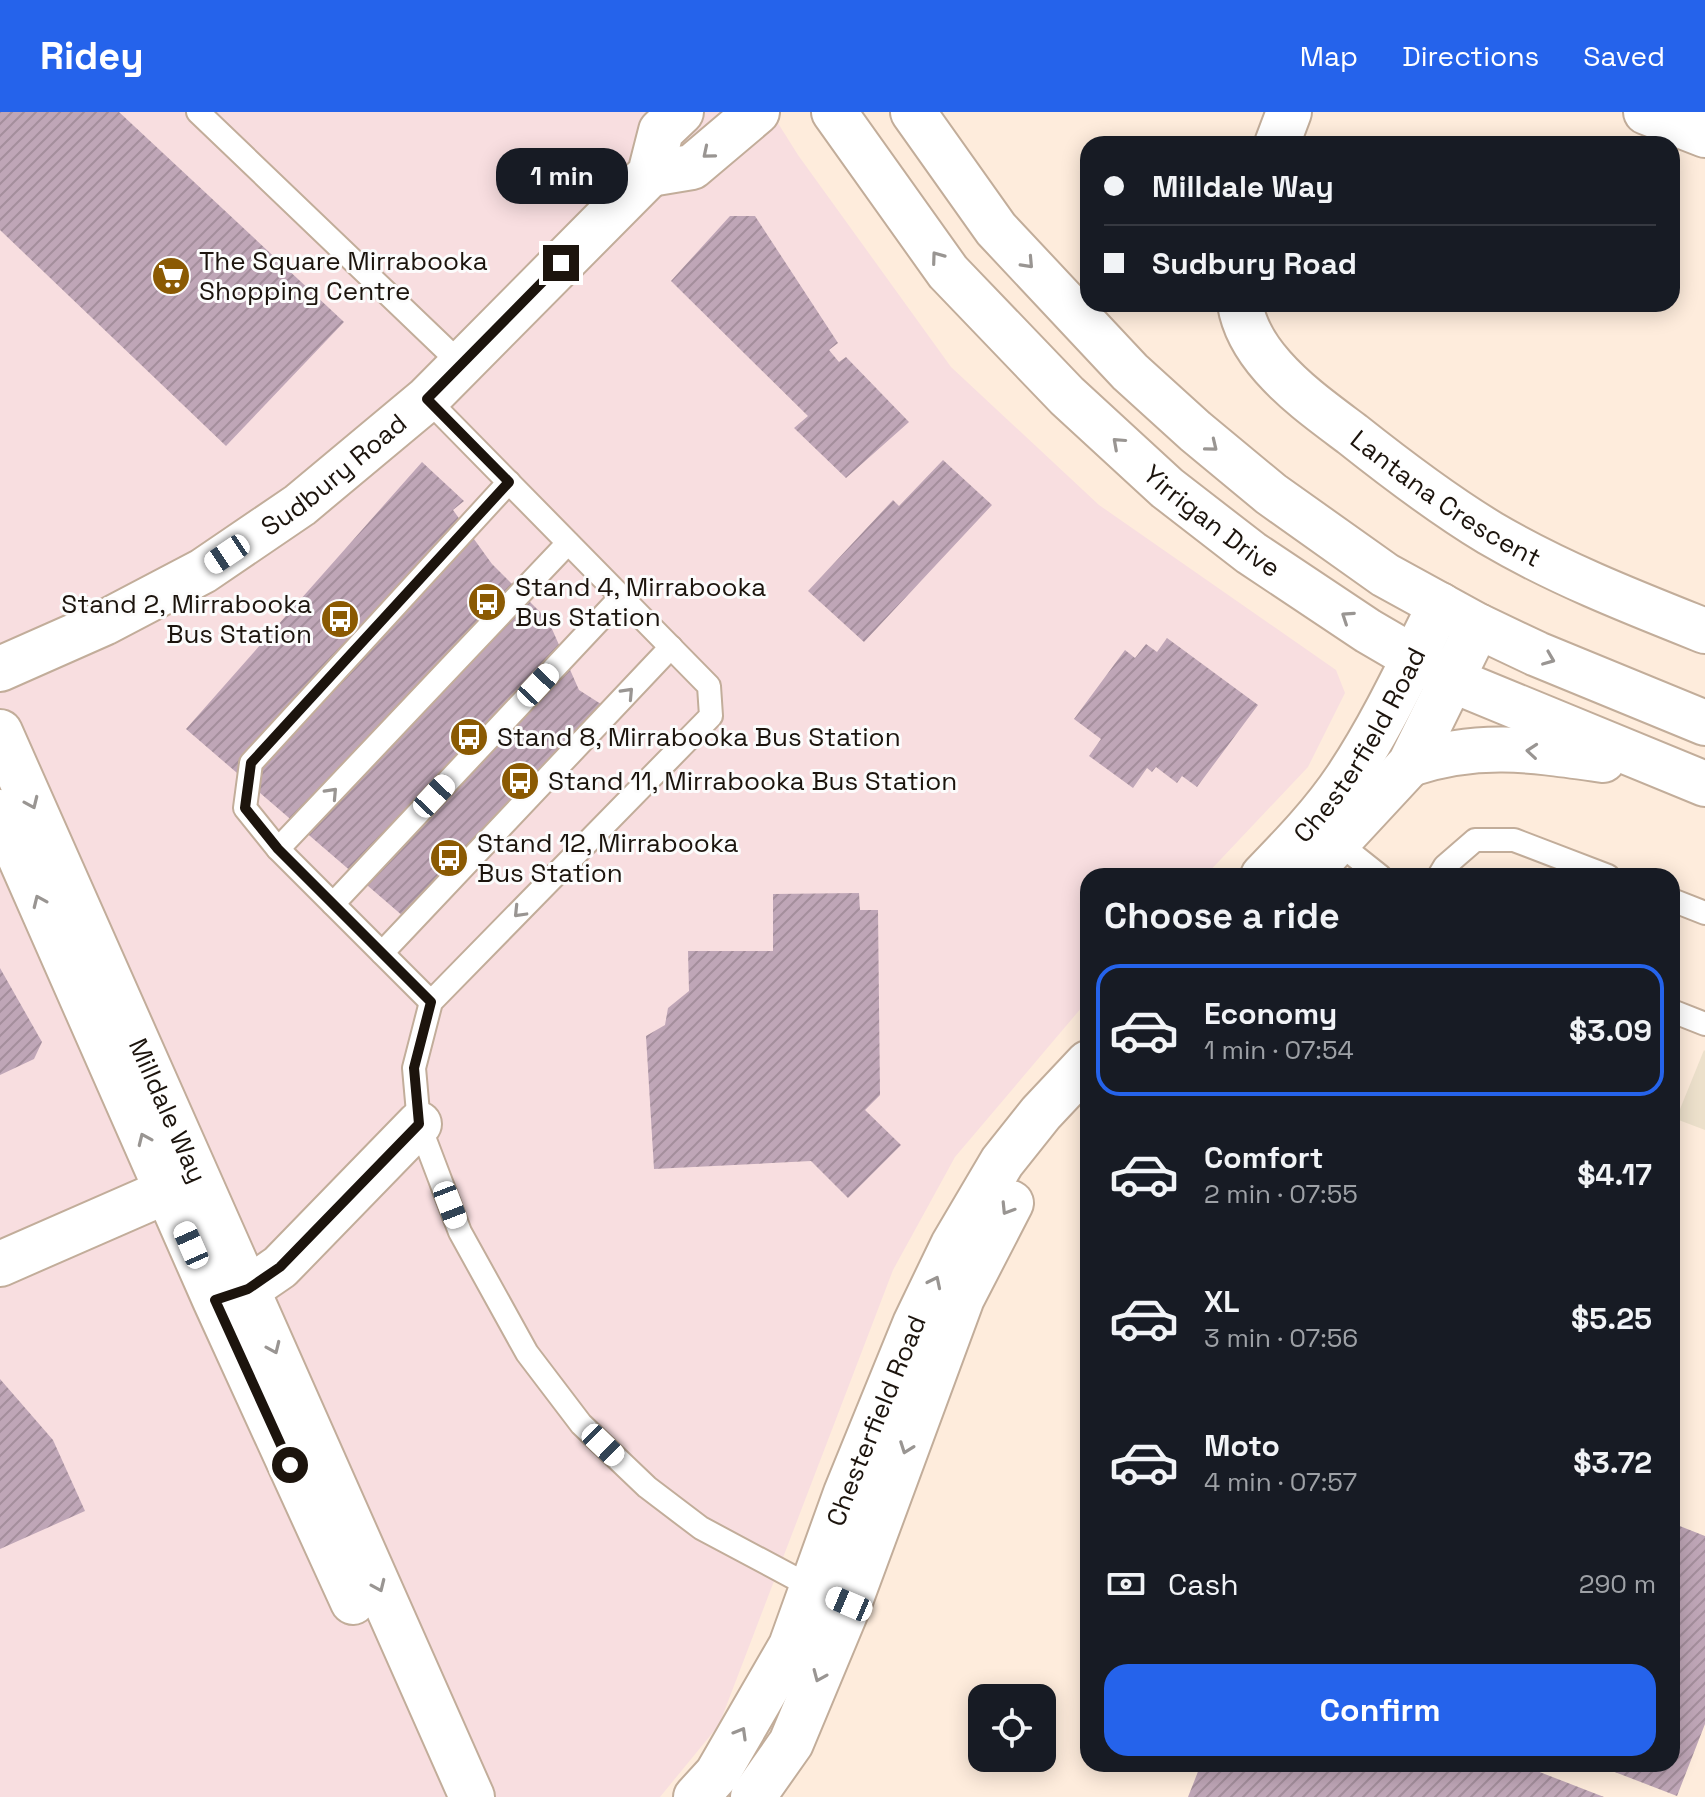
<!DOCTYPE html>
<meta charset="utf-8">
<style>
:root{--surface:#171b24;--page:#20242c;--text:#f1f3f6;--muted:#9ea1a6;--line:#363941;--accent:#2563eb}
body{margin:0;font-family:"Space Grotesk",sans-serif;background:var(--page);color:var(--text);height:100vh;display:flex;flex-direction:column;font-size:30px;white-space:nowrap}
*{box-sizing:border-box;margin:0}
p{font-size:26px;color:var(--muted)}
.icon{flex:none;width:44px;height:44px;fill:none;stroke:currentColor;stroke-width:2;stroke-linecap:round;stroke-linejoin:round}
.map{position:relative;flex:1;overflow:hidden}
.sheet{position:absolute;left:1080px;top:756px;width:600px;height:904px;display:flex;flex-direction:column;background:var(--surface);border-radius:24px;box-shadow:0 4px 20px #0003}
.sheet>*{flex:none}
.guide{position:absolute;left:1080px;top:24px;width:600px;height:176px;border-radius:24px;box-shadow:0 4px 20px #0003;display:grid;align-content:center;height:176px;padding:0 24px;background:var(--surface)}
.fabs{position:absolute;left:968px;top:1572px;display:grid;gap:16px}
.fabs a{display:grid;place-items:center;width:88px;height:88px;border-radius:16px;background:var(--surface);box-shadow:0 4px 20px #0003;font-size:40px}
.end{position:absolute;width:36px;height:36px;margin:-18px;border:10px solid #1c140d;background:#fff;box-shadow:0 0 0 4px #fff}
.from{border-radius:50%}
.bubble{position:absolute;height:56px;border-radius:24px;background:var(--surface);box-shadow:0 4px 20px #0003;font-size:26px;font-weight:600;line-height:56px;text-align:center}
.car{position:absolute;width:24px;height:48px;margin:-24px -12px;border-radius:10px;box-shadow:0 0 6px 2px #0007;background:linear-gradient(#fff 24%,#345 0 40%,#fff 0 76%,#345 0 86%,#fff 0)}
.guide b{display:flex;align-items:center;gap:28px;height:76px;font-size:30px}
.guide b+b{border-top:2px solid var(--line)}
.guide i{width:20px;height:20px;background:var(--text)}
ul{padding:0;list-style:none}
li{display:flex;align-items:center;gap:24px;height:132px;margin:0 16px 12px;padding:0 8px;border:4px solid transparent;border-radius:24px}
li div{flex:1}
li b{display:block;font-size:30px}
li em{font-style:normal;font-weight:600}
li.active{border-color:var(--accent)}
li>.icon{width:72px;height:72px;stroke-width:1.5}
h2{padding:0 24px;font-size:36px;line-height:96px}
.pay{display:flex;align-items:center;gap:20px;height:88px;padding:0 24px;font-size:30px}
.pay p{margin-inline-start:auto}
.primary-button{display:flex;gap:16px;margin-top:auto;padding:16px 24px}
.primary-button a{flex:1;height:92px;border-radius:24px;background:var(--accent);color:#fff;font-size:32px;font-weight:600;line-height:92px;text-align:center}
header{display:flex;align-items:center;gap:48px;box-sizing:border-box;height:112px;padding:0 40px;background:var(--accent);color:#fff}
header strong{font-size:38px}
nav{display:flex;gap:44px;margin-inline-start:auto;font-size:28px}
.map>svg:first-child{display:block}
</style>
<header>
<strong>Ridey</strong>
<nav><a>Map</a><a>Directions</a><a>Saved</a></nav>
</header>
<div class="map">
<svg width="1705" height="1685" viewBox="0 0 1705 1685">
<defs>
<pattern id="building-hatch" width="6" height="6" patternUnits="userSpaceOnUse" patternTransform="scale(2)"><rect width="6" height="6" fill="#bfa6b7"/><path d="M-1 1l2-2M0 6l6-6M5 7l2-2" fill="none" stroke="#a48e9c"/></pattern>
</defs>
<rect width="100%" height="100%" fill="#feecdc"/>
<!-- commercial -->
<polygon fill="#f8dee0" points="0,0 771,0 798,43 951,255 1099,393 1336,558 1345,581 1308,655 1205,764 1088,764 1088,888 955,1045 893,1158 719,1613 660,1685 0,1685"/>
<!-- education -->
<polygon fill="#ece0cb" points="1704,938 1705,939 1705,1018 1676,1007"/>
<!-- building -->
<g fill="url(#building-hatch)">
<polygon points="0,0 119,0 344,210 226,334 0,118"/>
<polygon points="730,104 755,104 838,231 829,238 839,250 846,245 909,310 846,366 794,316 808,304 671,169"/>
<polygon points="943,348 992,393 864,530 808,479 893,388 899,394"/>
<polygon points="422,350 464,389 453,398 492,452 548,508 579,578 615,601 411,811 186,617"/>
<polygon points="1167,526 1258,593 1197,675 1182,664 1177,671 1156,655 1152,660 1147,656 1133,676 1089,644 1101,627 1074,607 1125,538 1135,546 1146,532 1157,540"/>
<polygon points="859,781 860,798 878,798 880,983 865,998 901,1033 848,1086 811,1049 654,1057 646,924 665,913 668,896 689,879 688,839 773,839 773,782"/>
<polygon points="0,856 42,930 34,947 0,963"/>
<polygon points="0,1267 53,1328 85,1399 0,1437"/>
<polygon points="1672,1411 1705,1424 1705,1612 1677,1684 1594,1652 1672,1652"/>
<polygon points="1201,1652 1519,1652 1604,1685 1188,1685"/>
</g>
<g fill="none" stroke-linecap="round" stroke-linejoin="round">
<!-- lane casing -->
<g stroke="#c2ad9a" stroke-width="26">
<g id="lane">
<polyline points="198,0 461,252"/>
<polyline points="427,287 709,574 711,604 431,890 414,956 419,1012 460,1120 527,1241 581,1312 647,1375 701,1416 819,1479"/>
<polyline points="1331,725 1380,764"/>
<polyline points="278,737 568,431"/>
<polyline points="1439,764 1445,754 1475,728 1514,728 1608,764"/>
<polyline points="1672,788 1705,801"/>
<polyline points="333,792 621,485"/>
<polyline points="382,841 671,535"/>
<polyline points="431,890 278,737 245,696 251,651 509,370"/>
<polyline points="1672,899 1705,912"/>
</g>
</g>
<!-- street casing -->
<g stroke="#c2ad9a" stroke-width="48">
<g id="street">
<polyline points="1646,0 1705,23"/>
<polyline points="1277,32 1289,0"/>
<polyline points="650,62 692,55 757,0"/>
<path id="s1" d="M1240,192C1244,216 1257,237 1273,255C1296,281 1324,301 1352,322C1396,357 1442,392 1490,421C1558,461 1632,490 1705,519"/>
<path id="s2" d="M0,557L104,511L203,459L300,393L427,287L650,62L661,19L681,0"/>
<path id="s3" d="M0,620L472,1685"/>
<polyline points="0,700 215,1188 353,1490"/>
<polyline points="0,1152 192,1068"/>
<polyline points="221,1186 248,1177 280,1155 419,1012"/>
</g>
</g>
<!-- secondary casing -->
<g stroke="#c2ad9a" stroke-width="48">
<g id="secondary">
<path id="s4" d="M1263,764C1293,733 1323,702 1347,666C1383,612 1411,551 1440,493"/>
<polyline points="1306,764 1410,652 1478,514"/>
<path id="s5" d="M696,1685L717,1662L791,1534L846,1381L915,1212L953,1133L1002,1050L1041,1001L1088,951"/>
<polyline points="753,1685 791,1631 849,1492 962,1186 1011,1091"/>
</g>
</g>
<!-- primary casing -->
<g stroke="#c2ad9a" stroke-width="48">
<g id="primary">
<path id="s6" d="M834,0L948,160L1067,284L1167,376L1251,441L1368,519L1452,568L1705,672"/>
<polyline points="913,0 996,117 1130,260 1195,319 1271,382 1385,463 1478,514 1537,542 1705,611"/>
<path d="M1410,652C1480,629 1533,638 1603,648"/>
</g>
</g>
<!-- lane -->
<use href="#lane" stroke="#fff" stroke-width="22"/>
<!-- street -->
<use href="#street" stroke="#fff" stroke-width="44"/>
<!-- secondary -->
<use href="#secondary" stroke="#fff" stroke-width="44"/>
<!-- primary -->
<use href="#primary" stroke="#fff" stroke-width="44"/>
</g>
<!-- one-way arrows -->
<defs><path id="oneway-chevron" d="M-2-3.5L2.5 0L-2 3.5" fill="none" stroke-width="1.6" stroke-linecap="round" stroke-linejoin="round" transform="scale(2)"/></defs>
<g stroke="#999592">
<use href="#oneway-chevron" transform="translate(708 41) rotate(140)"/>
<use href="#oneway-chevron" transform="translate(937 145) rotate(-126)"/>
<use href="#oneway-chevron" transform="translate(1028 151) rotate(47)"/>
<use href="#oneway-chevron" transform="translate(1118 331) rotate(-138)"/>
<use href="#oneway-chevron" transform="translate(1212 334) rotate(39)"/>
<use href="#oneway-chevron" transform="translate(1347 505) rotate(-146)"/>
<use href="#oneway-chevron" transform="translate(1549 547) rotate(22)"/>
<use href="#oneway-chevron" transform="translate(628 581) rotate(-47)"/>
<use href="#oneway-chevron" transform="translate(1532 639) rotate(-175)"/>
<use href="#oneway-chevron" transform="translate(332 681) rotate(-47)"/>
<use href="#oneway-chevron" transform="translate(32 691) rotate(66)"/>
<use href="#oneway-chevron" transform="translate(39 789) rotate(-114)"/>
<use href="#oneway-chevron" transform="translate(519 800) rotate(134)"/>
<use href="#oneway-chevron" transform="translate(144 1027) rotate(-114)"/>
<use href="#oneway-chevron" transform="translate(1007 1097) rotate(122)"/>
<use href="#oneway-chevron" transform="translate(935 1170) rotate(-64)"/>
<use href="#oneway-chevron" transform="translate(274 1236) rotate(66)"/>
<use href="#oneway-chevron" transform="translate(906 1336) rotate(110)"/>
<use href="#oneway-chevron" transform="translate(379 1474) rotate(66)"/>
<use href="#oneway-chevron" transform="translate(819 1564) rotate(113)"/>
<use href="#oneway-chevron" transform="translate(741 1621) rotate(-60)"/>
</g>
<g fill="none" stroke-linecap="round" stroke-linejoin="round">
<!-- route -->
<polyline stroke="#1c140d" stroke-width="10" points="290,1353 215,1188 248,1177 280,1155 419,1012 414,956 431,890 278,737 245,696 251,651 509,370 427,287 561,151"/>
</g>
<!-- icons -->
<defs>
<g id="supermarket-disc" transform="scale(2)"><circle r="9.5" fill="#8b5a03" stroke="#fcfcfc"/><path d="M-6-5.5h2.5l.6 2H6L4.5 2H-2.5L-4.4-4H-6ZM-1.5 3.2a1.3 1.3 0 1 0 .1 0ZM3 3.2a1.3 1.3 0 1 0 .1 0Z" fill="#fff"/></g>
<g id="bus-disc" transform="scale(2)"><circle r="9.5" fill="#8b5a03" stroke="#fcfcfc"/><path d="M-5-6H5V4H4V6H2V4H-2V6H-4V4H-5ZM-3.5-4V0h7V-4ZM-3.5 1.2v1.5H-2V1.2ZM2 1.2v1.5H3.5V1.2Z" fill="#fff"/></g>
</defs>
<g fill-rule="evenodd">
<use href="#supermarket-disc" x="171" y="164"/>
<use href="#bus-disc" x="487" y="490"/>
<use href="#bus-disc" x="340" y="507"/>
<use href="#bus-disc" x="469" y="625"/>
<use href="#bus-disc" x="520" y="669"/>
<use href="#bus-disc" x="449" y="746"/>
</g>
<g text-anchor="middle" stroke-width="6" stroke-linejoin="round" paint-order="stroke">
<!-- poi labels -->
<g font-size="26" fill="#1c140d" stroke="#fcfcfc" text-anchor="start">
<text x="199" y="158">The Square Mirrabooka<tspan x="199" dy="30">Shopping Centre</tspan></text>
<text x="515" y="484">Stand 4, Mirrabooka<tspan x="515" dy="30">Bus Station</tspan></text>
<text x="312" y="501" text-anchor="end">Stand 2, Mirrabooka<tspan x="312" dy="30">Bus Station</tspan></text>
<text x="497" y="634">Stand 8, Mirrabooka Bus Station</text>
<text x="548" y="678">Stand 11, Mirrabooka Bus Station</text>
<text x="477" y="740">Stand 12, Mirrabooka<tspan x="477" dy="30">Bus Station</tspan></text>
</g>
<!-- street labels -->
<g font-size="26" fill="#1c140d" stroke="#fcfcfc">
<text dy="9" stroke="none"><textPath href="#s2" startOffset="388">Sudbury Road</textPath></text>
<text dy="9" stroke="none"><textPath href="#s1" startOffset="290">Lantana Crescent</textPath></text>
<text dy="9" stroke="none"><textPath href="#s6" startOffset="560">Yirrigan Drive</textPath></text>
<text dy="9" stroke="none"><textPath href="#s4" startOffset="164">Chesterfield Road</textPath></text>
<text dy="9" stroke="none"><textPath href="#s3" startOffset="414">Milldale Way</textPath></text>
<text dy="9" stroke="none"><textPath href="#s5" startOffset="420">Chesterfield Road</textPath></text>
</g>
</g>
</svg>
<div class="fabs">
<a><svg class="icon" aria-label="locate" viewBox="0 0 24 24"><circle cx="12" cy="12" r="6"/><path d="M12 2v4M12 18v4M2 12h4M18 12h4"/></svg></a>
</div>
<i class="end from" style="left:290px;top:1353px"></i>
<i class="end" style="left:561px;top:151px"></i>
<div class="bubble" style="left:496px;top:36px;width:132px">1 min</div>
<i class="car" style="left:227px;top:442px;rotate:236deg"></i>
<i class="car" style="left:538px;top:573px;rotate:43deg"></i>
<i class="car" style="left:434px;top:684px;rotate:43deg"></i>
<i class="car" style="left:450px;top:1093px;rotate:159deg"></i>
<i class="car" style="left:191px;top:1133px;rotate:336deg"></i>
<i class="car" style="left:603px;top:1333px;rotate:134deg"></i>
<i class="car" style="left:849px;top:1492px;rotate:293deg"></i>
<div class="guide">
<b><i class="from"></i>Milldale Way</b>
<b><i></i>Sudbury Road</b>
</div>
<section class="sheet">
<h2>Choose a ride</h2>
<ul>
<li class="active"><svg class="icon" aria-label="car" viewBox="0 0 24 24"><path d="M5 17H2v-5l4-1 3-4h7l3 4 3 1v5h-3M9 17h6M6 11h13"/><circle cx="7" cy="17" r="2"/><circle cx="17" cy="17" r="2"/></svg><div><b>Economy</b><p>1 min · 07:54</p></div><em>$3.09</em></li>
<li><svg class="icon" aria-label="car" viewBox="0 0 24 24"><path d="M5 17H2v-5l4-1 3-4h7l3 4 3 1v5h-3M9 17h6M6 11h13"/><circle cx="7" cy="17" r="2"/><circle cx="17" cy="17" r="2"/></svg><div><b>Comfort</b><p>2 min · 07:55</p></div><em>$4.17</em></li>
<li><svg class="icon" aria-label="car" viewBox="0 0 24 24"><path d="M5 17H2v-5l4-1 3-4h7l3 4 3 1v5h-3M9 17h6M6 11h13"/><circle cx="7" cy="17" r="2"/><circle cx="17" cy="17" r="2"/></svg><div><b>XL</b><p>3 min · 07:56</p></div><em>$5.25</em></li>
<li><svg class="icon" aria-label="car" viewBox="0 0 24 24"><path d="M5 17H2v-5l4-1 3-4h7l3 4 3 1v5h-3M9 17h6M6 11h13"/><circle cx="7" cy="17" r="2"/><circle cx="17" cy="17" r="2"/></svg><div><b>Moto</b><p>4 min · 07:57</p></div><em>$3.72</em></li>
</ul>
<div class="pay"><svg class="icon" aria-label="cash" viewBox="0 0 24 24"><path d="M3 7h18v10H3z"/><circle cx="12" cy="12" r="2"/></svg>Cash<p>290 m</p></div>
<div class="primary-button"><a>Confirm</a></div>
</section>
</div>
